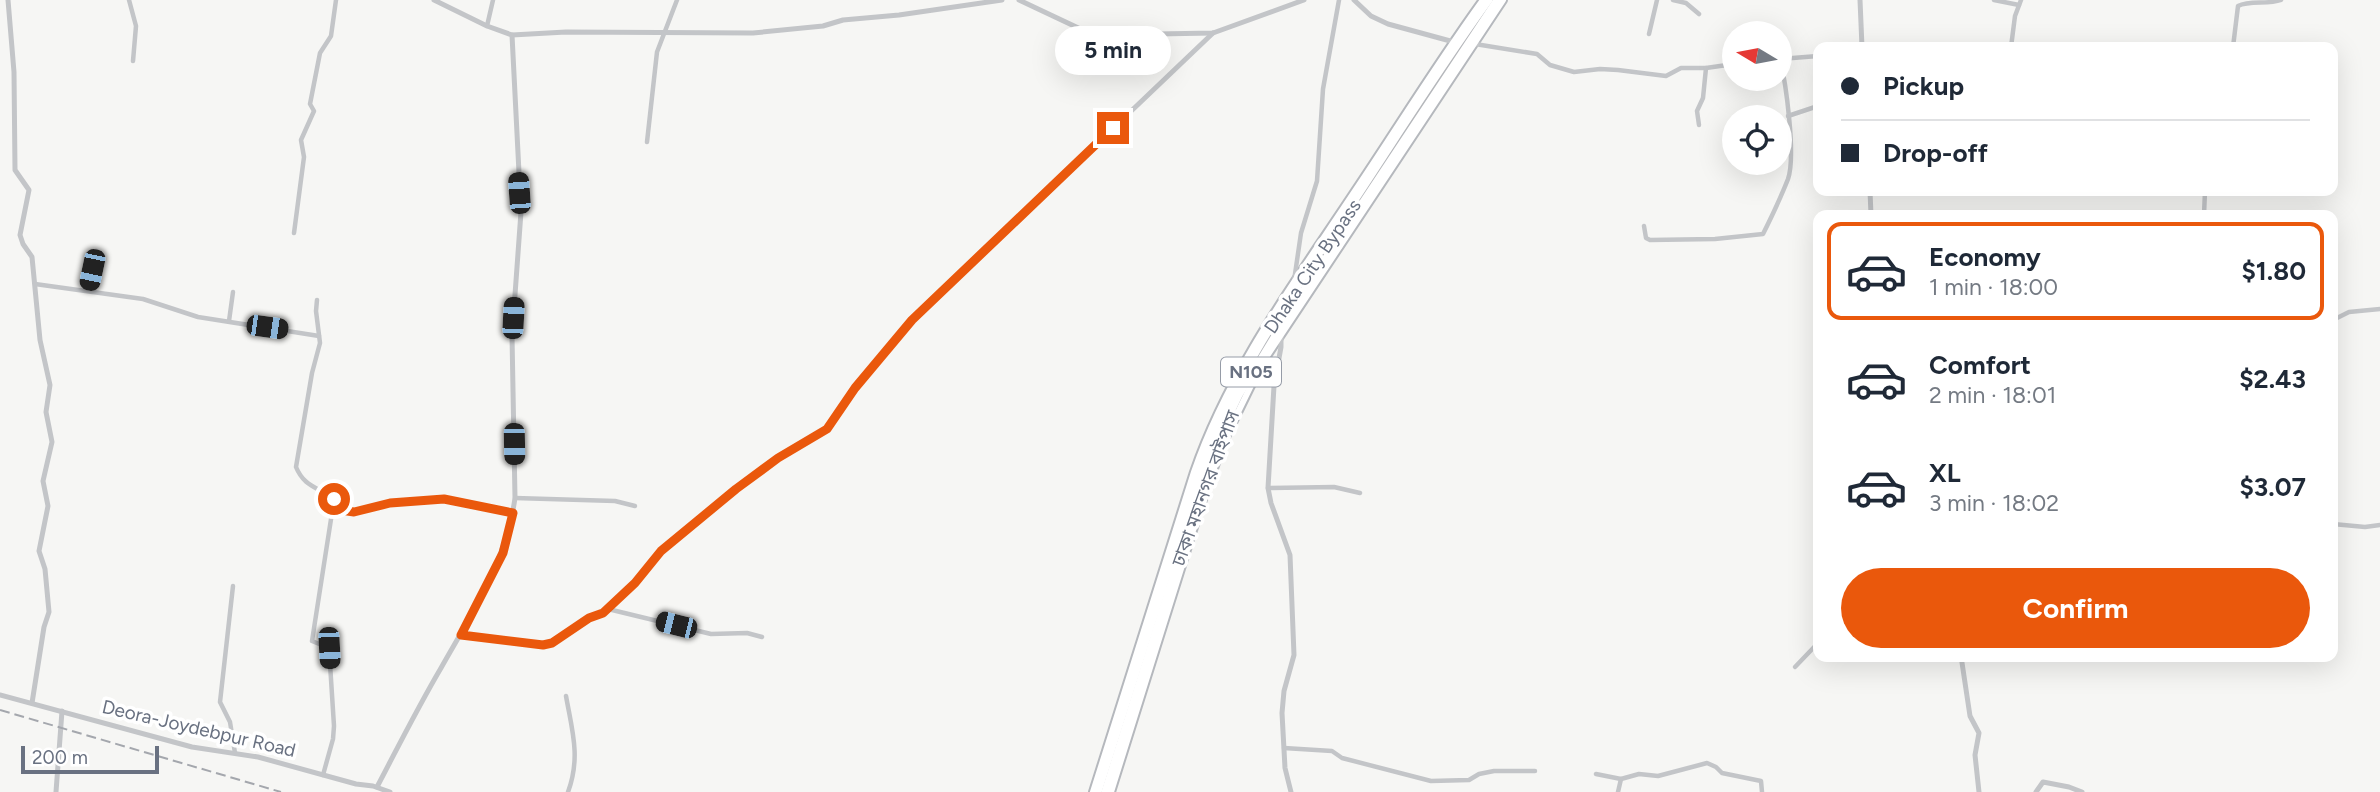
<!DOCTYPE html>
<meta charset="utf-8">
<style>
:root{--surface:#fff;--page:#f2f2f3;--text:#1f2937;--muted:#747a83;--line:#e0e1e3;--accent:#ea580c}
body{margin:0;font-family:Figtree,"Noto Sans Bengali",sans-serif;background:var(--page);color:var(--text);height:100vh;display:flex;flex-direction:column;font-size:26px;white-space:nowrap}
*{box-sizing:border-box;margin:0}
p{font-size:23px;color:var(--muted)}
.icon{flex:none;width:38px;height:38px;fill:none;stroke:currentColor;stroke-width:2;stroke-linecap:round;stroke-linejoin:round}
.map{position:relative;flex:1;overflow:hidden}
.details{position:absolute;left:1813px;top:210px;width:525px;height:452px;display:flex;flex-direction:column;background:var(--surface);border-radius:14px;box-shadow:0 7px 28px #0002}
.details>*{flex:none}
.top-card{position:absolute;left:1813px;top:42px;width:525px;height:154px;border-radius:14px;box-shadow:0 7px 28px #0002;display:grid;align-content:center;height:154px;padding:0 28px;background:var(--surface)}
.needle{width:46px;rotate:280deg}
.buttons{position:absolute;left:1722px;top:21px;display:grid;gap:14px}
.buttons a{display:grid;place-items:center;width:70px;height:70px;border-radius:50%;background:var(--surface);box-shadow:0 7px 28px #0002;font-size:35px}
.scale{position:absolute;left:21px;bottom:18px;width:138px;box-sizing:border-box;padding-left:7px;border:4px solid #697181;border-top:0;font-size:19px;line-height:24px;white-space:nowrap;color:#697181;-webkit-text-stroke:5px #fff;paint-order:stroke}
.end{position:absolute;width:32px;height:32px;margin:-16px;border:9px solid #ea580c;background:#fff;box-shadow:0 0 0 4px #fff}
.from{border-radius:50%}
.bubble{position:absolute;height:49px;border-radius:24px;background:var(--surface);box-shadow:0 7px 28px #0002;font-size:23px;font-weight:700;line-height:49px;text-align:center}
.car{position:absolute;width:21px;height:42px;margin:-21px -10px;border-radius:9px;box-shadow:0 0 5px 2px #0007;background:linear-gradient(#222 24%,#8ab4d8 0 40%,#222 0 76%,#8ab4d8 0 86%,#222 0)}
.top-card b{display:flex;align-items:center;gap:24px;height:66px;font-size:26px}
.top-card b+b{border-top:2px solid var(--line)}
.top-card i{width:18px;height:18px;background:var(--text)}
ul{padding:12px 0 0;list-style:none}
li{display:flex;align-items:center;gap:21px;height:98px;margin:0 14px 10px;padding:0 14px;border:4px solid transparent;border-radius:14px}
li div{flex:1}
li b{display:block;font-size:26px}
li em{font-style:normal;font-weight:700}
li.on{border-color:var(--accent)}
li>.icon{width:63px;height:63px;stroke-width:1.5}
.button{display:flex;gap:14px;margin-top:auto;padding:14px 28px}
.button a{flex:1;height:80px;border-radius:42px;background:var(--accent);color:#fff;font-size:28px;font-weight:700;line-height:80px;text-align:center}
.map>svg:first-child{display:block}
</style>
<div class="map">
<svg width="2380" height="792" viewBox="0 0 2380 792">
<rect width="100%" height="100%" fill="#f6f6f4"/>
<g fill="none" stroke-linecap="round" stroke-linejoin="round">
<!-- secondary casing -->
<g stroke="#b5b8bd" stroke-width="10">
<g id="secondary">
<path d="M1093,792L1194,472C1229,370 1296,280 1355,191C1398,127 1438,62 1483,0"/>
<polyline points="1111,792 1200,508 1223,443 1261,365 1503,0"/>
</g>
</g>
<!-- trunk casing -->
<g stroke="#b5b7bb" stroke-width="10">
<g id="trunk">
<path d="M1098,792L1199,474C1233,374 1295,290 1353,203C1398,135 1441,66 1489,0"/>
<polyline points="1105,792 1195,507 1217,441 1239,395 1284,321 1497,0"/>
</g>
</g>
<!-- minor -->
<g stroke="#c3c5c8" stroke-width="4.5">
<polyline points="129,0 136,26 133,61"/>
<polyline points="1673,0 1686,3 1699,14"/>
<polyline points="1994,0 2019,5"/>
<polyline points="487,26 493,0"/>
<polyline points="1649,34 1657,0"/>
<polyline points="1475,44 1537,54 1550,65 1574,72 1600,69 1618,70 1666,76 1681,68 1706,68 1734,64"/>
<polyline points="2011,47 2015,16 2021,0"/>
<path d="M2233,47L2238,6C2250,0 2268,5 2281,0"/>
<polyline points="1788,116 1818,106"/>
<polyline points="1699,125 1697,111 1703,98 1706,68"/>
<polyline points="647,142 657,52 677,0"/>
<polyline points="2204,215 2205,191"/>
<path d="M1644,226L1646,238L1650,240L1715,239L1763,234C1772,216 1781,197 1788,179C1796,156 1786,83 1780,59L1818,56"/>
<polyline points="294,233 304,157 301,140 314,111 310,104 320,53 331,36 336,0"/>
<polyline points="1294,281 1301,233 1317,181 1323,89 1339,0"/>
<polyline points="35,284 143,299 198,317 319,336"/>
<polyline points="88,289 96,251"/>
<path d="M317,300L316,311L320,343L312,373L296,467C305,489 321,487 334,500L312,641L329,648L334,726L333,739L323,775"/>
<polyline points="2333,320 2349,312 2380,309"/>
<polyline points="229,321 233,292"/>
<polyline points="1268,488 1334,487 1360,493"/>
<polyline points="515,498 615,501 635,506"/>
<polyline points="334,509 354,512 390,503 444,499 512,513"/>
<polyline points="2333,524 2365,527 2380,525"/>
<polyline points="233,586 220,702 230,722 235,753"/>
<polyline points="608,609 711,634 747,633 762,637"/>
<polyline points="1795,667 1818,643"/>
<path d="M566,696C572,730 581,757 568,792"/>
<polyline points="1284,748 1332,751 1342,758 1431,781 1469,780 1479,774 1494,771 1535,771"/>
<polyline points="1596,774 1621,779 1639,774 1658,776 1707,763 1716,767 1722,773 1761,781 1762,792"/>
<polyline points="1618,792 1621,779"/>
</g>
<!-- tertiary -->
<g stroke="#c3c5c8" stroke-width="5">
<polyline points="8,0 14,72 15,170 29,190 20,235 23,244 32,257 40,340 50,385 46,412 52,442 43,481 48,506 39,551 45,569 49,612 44,627 32,703"/>
<polyline points="434,0 487,26 512,35 566,32 753,33 823,26 843,20 899,15 1002,0"/>
<polyline points="1019,0 1089,33 1100,35 1213,33 1304,0"/>
<polyline points="1354,0 1371,16 1388,24 1454,42"/>
<polyline points="1860,0 1862,47"/>
<polyline points="1870,191 1871,215"/>
<polyline points="1281,336 1281,347 1274,386 1268,488 1271,503 1290,555 1294,655 1284,691 1282,713 1285,768 1291,792"/>
<polyline points="461,635 547,645 560,639 589,618 603,613 634,583 661,551 736,489 777,458 827,429 855,388 912,320 1213,33"/>
<polyline points="1961,656 1970,716 1979,733 1975,755 1979,792"/>
<polyline points="0,695 192,747 258,757 356,784 373,786 390,792"/>
<path d="M377,787C398,747 418,707 441,668C472,613 506,562 515,498L512,336L521,212L512,35"/>
<polyline points="56,792 62,711"/>
<polyline points="2036,792 2043,782 2069,787 2082,792"/>
</g>
<!-- secondary -->
<use href="#secondary" stroke="#fff" stroke-width="6"/>
<!-- trunk -->
<use href="#trunk" stroke="#fff" stroke-width="7"/>
<!-- rail -->
<polyline stroke="#a4a7ad" stroke-width="2" stroke-dasharray="10 5" stroke-linecap="butt" points="0,710 281,792"/>
</g>
<g fill="none" stroke-linecap="round" stroke-linejoin="round">
<!-- route -->
<polyline stroke="#ea580c" stroke-width="9" points="334,499 334,509 354,512 390,503 444,499 513,513 503,553 461,635 543,645 552,643 589,618 603,613 635,583 661,551 736,489 778,458 827,429 855,388 912,320 1113,128"/>
</g>
<g text-anchor="middle" stroke-width="7" stroke-linejoin="round" paint-order="stroke">
<!-- shield labels -->
<rect fill="#fff" stroke="#969ca7" stroke-width="2" x="1221" y="357.5" width="60" height="29" rx="5"/>
<g font-size="18" font-weight="bold" fill="#697181">
<text x="1251" y="378">N105</text>
</g>
<!-- street labels -->
<g font-size="19" fill="#697181" stroke="#fff">
<text transform="translate(1312 266) rotate(-56)" y="7">Dhaka City Bypass</text>
<text transform="translate(1205 488) rotate(-70)" y="7">ঢাকা মহানগর বাইপাস</text>
<text transform="translate(199 728) rotate(13)" y="7">Deora-Joydebpur Road</text>
</g>
</g>
</svg>
<div class="buttons">
<a><svg class="needle" viewBox="-14 -14 28 28"><path d="M0-13l5 13h-10z" fill="#e53935"/><path d="M0 13l5-13h-10z" fill="#747a83"/></svg></a>
<a><svg class="icon" aria-label="locate" viewBox="0 0 24 24"><circle cx="12" cy="12" r="6"/><path d="M12 2v4M12 18v4M2 12h4M18 12h4"/></svg></a>
</div>
<div class="scale">200 m</div>
<i class="end from" style="left:334px;top:499px"></i>
<i class="end" style="left:1113px;top:128px"></i>
<div class="bubble" style="left:1055px;top:26px;width:116px">5 min</div>
<i class="car" style="left:519px;top:193px;rotate:356deg"></i>
<i class="car" style="left:92px;top:270px;rotate:192deg"></i>
<i class="car" style="left:513px;top:318px;rotate:3deg"></i>
<i class="car" style="left:267px;top:327px;rotate:98deg"></i>
<i class="car" style="left:514px;top:444px;rotate:179deg"></i>
<i class="car" style="left:676px;top:625px;rotate:284deg"></i>
<i class="car" style="left:329px;top:648px;rotate:177deg"></i>
<div class="top-card">
<b><i class="from"></i>Pickup</b>
<b><i></i>Drop-off</b>
</div>
<section class="details">
<ul>
<li class="on"><svg class="icon" aria-label="car" viewBox="0 0 24 24"><path d="M5 17H2v-5l4-1 3-4h7l3 4 3 1v5h-3M9 17h6M6 11h13"/><circle cx="7" cy="17" r="2"/><circle cx="17" cy="17" r="2"/></svg><div><b>Economy</b><p>1 min · 18:00</p></div><em>$1.80</em></li>
<li><svg class="icon" aria-label="car" viewBox="0 0 24 24"><path d="M5 17H2v-5l4-1 3-4h7l3 4 3 1v5h-3M9 17h6M6 11h13"/><circle cx="7" cy="17" r="2"/><circle cx="17" cy="17" r="2"/></svg><div><b>Comfort</b><p>2 min · 18:01</p></div><em>$2.43</em></li>
<li><svg class="icon" aria-label="car" viewBox="0 0 24 24"><path d="M5 17H2v-5l4-1 3-4h7l3 4 3 1v5h-3M9 17h6M6 11h13"/><circle cx="7" cy="17" r="2"/><circle cx="17" cy="17" r="2"/></svg><div><b>XL</b><p>3 min · 18:02</p></div><em>$3.07</em></li>
</ul>
<div class="button"><a>Confirm</a></div>
</section>
</div>
